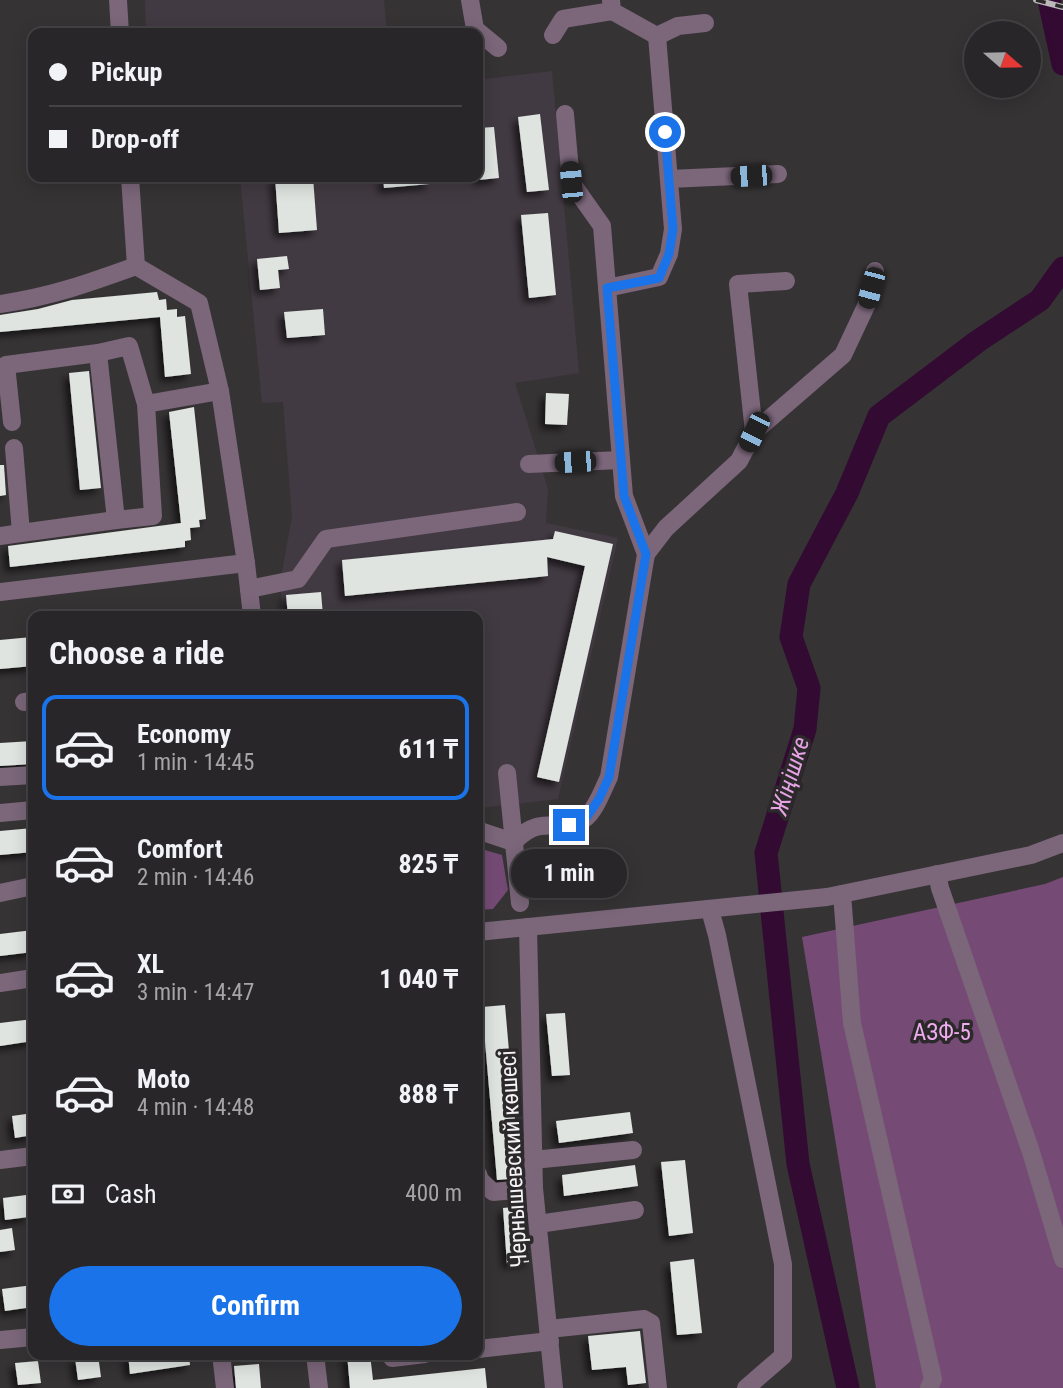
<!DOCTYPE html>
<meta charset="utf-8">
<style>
:root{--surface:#282628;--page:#302e30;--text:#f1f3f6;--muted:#a5a5a8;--line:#444345;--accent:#1a73e8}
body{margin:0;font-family:"Roboto Condensed",sans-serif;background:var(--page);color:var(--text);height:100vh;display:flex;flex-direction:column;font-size:26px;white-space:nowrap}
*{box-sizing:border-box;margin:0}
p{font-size:23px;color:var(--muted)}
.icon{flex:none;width:38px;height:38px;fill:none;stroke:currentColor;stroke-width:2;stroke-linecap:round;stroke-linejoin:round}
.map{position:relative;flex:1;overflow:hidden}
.details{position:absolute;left:28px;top:611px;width:455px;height:749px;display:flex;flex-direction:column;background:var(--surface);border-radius:14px;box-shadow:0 4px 18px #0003,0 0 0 2px var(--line)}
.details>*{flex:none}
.hud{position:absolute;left:28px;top:28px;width:455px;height:154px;border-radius:14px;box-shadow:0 4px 18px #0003,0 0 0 2px var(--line);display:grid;align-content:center;height:154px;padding:0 21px;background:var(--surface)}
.needle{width:46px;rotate:110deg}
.fabs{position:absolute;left:964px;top:21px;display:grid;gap:14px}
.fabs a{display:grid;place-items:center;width:77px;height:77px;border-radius:50%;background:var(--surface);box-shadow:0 4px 18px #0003,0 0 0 2px var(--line);font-size:35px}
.end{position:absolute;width:32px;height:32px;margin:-16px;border:9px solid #1a73e8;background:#fff;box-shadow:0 0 0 4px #fff}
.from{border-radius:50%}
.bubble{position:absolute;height:49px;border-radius:24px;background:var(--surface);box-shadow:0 4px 18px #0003,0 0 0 2px var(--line);font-size:23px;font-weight:700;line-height:49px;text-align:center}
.car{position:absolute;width:21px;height:42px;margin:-21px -10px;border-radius:9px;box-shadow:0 0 5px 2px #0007;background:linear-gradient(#222 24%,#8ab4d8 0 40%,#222 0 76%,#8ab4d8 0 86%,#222 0)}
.hud b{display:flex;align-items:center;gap:24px;height:66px;font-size:26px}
.hud b+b{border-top:2px solid var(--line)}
.hud i{width:18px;height:18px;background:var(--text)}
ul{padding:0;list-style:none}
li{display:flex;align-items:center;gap:21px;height:105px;margin:0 14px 10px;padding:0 7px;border:4px solid transparent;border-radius:14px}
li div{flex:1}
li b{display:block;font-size:26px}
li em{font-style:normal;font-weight:700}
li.active{border-color:var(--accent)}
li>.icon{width:63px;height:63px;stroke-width:1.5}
h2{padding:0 21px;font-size:32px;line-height:84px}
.pay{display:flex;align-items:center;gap:18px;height:77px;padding:0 21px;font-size:26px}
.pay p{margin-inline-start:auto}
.button{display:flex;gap:14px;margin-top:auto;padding:14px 21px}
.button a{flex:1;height:80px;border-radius:42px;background:var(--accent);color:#fff;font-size:28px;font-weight:700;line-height:80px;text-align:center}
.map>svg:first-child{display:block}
</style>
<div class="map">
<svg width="1063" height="1388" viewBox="0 0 1063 1388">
<defs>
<filter id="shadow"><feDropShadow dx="-5" dy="5" stdDeviation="3.5" flood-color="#0009"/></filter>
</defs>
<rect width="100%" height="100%" fill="#363335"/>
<!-- built -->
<g fill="#423a42">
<polygon points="145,0 384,0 387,33 146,33"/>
<polygon points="552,71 579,373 515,383 548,489 546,523 618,538 558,799 478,808 478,616 283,616 280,583 292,517 283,402 262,403 240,177 478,177 478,80"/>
</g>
<!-- green -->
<g fill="#754b75">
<polygon points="478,848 502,855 508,890 493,909 478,910"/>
<polygon points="1063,877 1063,1388 876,1388 802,937 1045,884"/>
</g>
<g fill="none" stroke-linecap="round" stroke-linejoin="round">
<!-- river -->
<g stroke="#320a32" stroke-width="23">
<polyline points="1049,0 1063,64"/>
<polyline points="848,1388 798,1164 766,853 805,729 809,688 791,637 799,584 847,493 879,416 978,341 1040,300 1063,268"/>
</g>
</g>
<!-- building -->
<g fill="#dfe4e1" filter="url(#shadow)">
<polygon points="540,114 549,190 527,192 518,117"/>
<polygon points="494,127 499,178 478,180 478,128"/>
<polygon points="275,177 313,177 317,230 279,233"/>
<polygon points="383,177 430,177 430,184 384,188"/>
<polygon points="548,213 556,295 529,298 521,215"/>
<polygon points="287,256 289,269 278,270 280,288 260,290 257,259"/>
<polygon points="157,292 159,300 166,299 167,310 177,309 177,317 185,316 191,374 165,377 160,317 0,332 0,315 38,309 72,300"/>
<polygon points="323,309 325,335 287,338 284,312"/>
<polygon points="89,371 101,488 80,490 69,373"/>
<polygon points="546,393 569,394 567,425 545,424"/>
<polygon points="194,407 206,519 199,520 200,527 190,528 191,540 185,541 185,547 10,567 8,546 181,523 169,412"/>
<polygon points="0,465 4,465 6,495 0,496"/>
<polygon points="555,531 613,544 559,782 537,777 585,566 547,557 548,576 345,596 342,560 553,539"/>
<polygon points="321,592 323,616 288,616 286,595"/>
<polygon points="32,637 33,666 0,669 0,640"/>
<polygon points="33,741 33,764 0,766 0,743"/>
<polygon points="33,828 33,852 0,855 0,831"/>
<polygon points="33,930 33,952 0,956 0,934"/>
<polygon points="505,1005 520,1178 497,1180 482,1007"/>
<polygon points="565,1013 570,1075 552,1076 546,1014"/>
<polygon points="33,1019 33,1041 0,1046 0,1023"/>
<polygon points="630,1112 633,1133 559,1143 556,1121"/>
<polygon points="33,1113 33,1135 15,1138 12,1116"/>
<polygon points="685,1160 693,1233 669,1236 661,1162"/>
<polygon points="635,1165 638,1186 564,1196 562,1175"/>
<polygon points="26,1195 29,1217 5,1220 3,1198"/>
<polygon points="524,1206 529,1262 507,1264 503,1208"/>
<polygon points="12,1228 15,1250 0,1252 0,1230"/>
<polygon points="694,1259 702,1333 677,1335 670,1262"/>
<polygon points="33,1285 33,1307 5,1311 2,1289"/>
<polygon points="640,1331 646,1383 628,1385 626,1367 592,1370 588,1336"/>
<polygon points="128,1354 189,1354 190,1365 130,1374"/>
<polygon points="347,1354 370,1354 373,1380 485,1368 487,1388 350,1388"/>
<polygon points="98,1355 101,1377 78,1380 75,1358"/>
<polygon points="38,1361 41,1383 18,1385 15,1363"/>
<polygon points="259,1364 261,1388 236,1388 234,1366"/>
</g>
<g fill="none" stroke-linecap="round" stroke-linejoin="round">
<!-- minor -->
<g stroke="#7b667a" stroke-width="18">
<polyline points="118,0 120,33"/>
<polyline points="470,0 475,29 498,48"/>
<polyline points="553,35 563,19 612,11"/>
<polyline points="657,36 678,26 705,23"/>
<polyline points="130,177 136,266 199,303 220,391 246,563 252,616"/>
<polyline points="669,179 778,174"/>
<polyline points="607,288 659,277 669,254 673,229 657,36 612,11 611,0"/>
<path d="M0,304C50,297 89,283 136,266"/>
<polyline points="146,404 129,346 98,353 116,520 153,516 146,404 220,391"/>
<polyline points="12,422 6,365 98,353"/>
<polyline points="754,432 738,284 786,281"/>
<polyline points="14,448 21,533 116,520"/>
<polyline points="529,464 621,460"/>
<polyline points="0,536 21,533"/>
<polyline points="646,554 666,528 739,461 754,432 843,355 866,306 875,271"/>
<polyline points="249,589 298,579 326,539 517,512"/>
<polyline points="0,592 246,563"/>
<polyline points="24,702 33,701"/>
<polyline points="507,773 520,903"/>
<polyline points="0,777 33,775"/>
<polyline points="0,813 33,810"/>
<path d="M478,828L480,831L513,842C520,836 526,830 536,827C552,823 569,829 584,819C595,812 603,789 609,777L646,554L624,496L602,226L571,182L565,114"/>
<polyline points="937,874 940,888 1031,1152 1063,1259"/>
<polyline points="0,893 33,886"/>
<polyline points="842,894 852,1023 933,1379 929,1388"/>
<polyline points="710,910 717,935 783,1264 783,1356 746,1388"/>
<polyline points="528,927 534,1188 554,1388"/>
<polyline points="478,932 827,897 1031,855 1063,843"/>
<polyline points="0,983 33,978"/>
<polyline points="0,1160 33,1156"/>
<polyline points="533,1160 633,1150"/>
<polyline points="478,1174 480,1180 493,1192 534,1188"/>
<polyline points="538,1224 635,1210"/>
<polyline points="549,1329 644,1319 651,1323 658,1388"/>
<polyline points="0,1340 33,1337"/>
<polyline points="478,1349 550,1341"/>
<polyline points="221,1354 225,1388"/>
<polyline points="315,1354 319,1388"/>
<polyline points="392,1358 425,1354"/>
</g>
<!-- rail casing -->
<g stroke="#bbb8ba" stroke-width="6">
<polyline id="rail" points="1036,0 1063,7"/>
</g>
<!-- rail -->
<use href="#rail" stroke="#2c292b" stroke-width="3.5" stroke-dasharray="10" stroke-linecap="butt"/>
</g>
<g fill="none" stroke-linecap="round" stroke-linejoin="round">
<!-- route -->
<polyline stroke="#1a73e8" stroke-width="9" points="569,825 586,818 599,799 609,777 646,554 624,496 607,288 659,278 669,254 673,229 665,132"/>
</g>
<g text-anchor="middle" stroke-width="7" stroke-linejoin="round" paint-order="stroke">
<!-- park labels -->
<g font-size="23" fill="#efacee" stroke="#2c292b">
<text x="942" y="1040">АЗФ-5</text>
</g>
<!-- street labels -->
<g font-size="23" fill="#f5f3f5" stroke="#2c292b">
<text transform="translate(513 1159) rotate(-93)" y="8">Чернышевский көшесі</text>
</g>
<!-- water labels -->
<g font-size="24" font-style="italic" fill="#e6a3e4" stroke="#2c292b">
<text transform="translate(790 776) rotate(-73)" y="8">Жіңішке</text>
</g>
</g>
</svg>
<div class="fabs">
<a><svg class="needle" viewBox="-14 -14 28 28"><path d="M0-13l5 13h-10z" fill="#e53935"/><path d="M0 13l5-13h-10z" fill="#a5a5a8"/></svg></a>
</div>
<i class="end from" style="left:665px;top:132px"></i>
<i class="end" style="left:569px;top:825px"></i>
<div class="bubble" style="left:511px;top:849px;width:116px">1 min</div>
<i class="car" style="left:751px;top:176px;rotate:267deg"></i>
<i class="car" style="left:571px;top:182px;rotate:355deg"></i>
<i class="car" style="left:871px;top:288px;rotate:195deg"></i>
<i class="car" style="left:754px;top:432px;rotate:206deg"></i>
<i class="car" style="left:575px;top:462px;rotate:267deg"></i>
<div class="hud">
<b><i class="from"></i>Pickup</b>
<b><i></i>Drop-off</b>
</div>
<section class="details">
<h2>Choose a ride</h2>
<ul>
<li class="active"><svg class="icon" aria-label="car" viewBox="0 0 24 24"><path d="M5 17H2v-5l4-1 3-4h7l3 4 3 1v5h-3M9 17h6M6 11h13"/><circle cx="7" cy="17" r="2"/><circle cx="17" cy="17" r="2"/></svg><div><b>Economy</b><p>1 min · 14:45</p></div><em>611 ₸</em></li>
<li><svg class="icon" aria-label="car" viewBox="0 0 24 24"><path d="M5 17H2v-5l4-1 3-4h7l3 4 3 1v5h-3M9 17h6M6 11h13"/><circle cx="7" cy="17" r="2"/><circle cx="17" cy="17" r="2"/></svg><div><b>Comfort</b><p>2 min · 14:46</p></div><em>825 ₸</em></li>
<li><svg class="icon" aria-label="car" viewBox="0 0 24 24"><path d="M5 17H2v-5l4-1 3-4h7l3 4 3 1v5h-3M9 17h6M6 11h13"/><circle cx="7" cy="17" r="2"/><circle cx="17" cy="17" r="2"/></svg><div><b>XL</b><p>3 min · 14:47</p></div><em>1 040 ₸</em></li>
<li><svg class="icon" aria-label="car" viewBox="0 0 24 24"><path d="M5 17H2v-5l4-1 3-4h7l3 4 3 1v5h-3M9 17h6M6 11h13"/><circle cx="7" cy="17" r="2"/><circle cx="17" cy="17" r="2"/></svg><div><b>Moto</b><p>4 min · 14:48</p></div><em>888 ₸</em></li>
</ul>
<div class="pay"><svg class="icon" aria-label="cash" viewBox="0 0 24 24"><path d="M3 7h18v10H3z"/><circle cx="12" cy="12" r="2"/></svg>Cash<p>400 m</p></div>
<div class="button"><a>Confirm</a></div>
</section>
</div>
